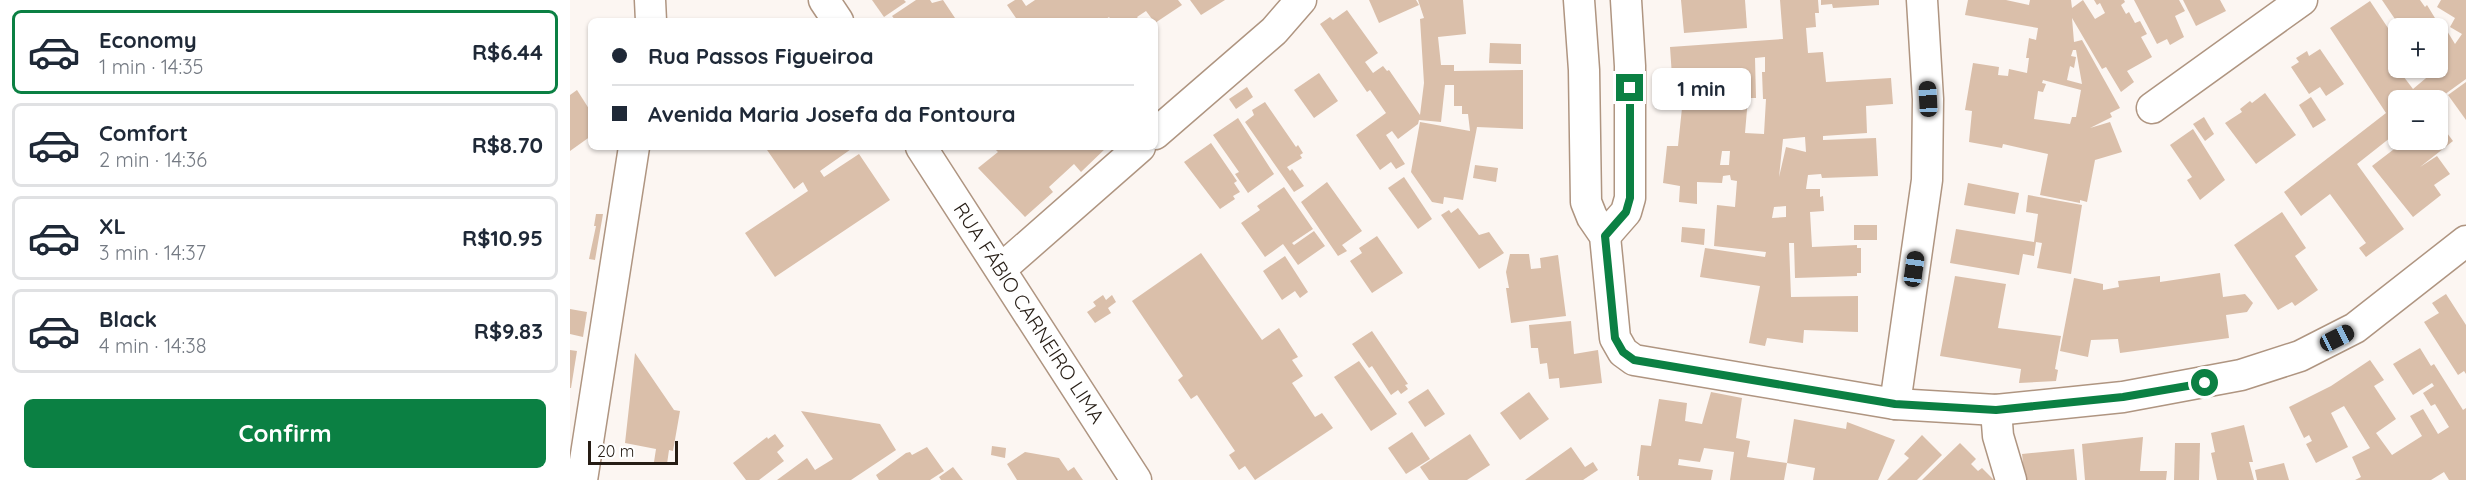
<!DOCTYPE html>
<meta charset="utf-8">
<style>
:root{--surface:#fff;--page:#f2f2f3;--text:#1f2937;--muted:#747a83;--line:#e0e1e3;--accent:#0b8043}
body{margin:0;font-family:Quicksand,sans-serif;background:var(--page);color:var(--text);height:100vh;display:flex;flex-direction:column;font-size:22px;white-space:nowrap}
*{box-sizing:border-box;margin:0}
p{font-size:20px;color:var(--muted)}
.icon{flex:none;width:33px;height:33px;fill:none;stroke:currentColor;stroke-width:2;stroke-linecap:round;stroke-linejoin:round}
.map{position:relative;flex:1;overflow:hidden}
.panel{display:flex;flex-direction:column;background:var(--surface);width:570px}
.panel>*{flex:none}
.top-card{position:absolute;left:18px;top:18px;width:570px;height:132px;border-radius:9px;box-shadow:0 2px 4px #0004;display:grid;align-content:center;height:132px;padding:0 24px;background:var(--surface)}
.fabs{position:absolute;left:1818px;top:18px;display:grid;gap:12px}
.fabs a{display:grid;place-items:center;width:60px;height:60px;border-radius:9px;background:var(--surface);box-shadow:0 2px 4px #0004;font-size:30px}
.scale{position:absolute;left:18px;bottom:15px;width:90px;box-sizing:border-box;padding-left:6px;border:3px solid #261d15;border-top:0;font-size:16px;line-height:21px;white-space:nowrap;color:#261d15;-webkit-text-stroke:4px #fff;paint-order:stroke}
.end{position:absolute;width:27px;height:27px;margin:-14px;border:8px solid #0b8043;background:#fff;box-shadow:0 0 0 3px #fff}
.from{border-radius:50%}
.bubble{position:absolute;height:42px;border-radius:9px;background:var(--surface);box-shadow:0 2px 4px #0004;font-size:20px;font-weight:700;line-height:42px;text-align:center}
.car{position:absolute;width:18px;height:36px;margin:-18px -9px;border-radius:8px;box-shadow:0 0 4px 2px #0007;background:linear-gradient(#222 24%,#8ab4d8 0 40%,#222 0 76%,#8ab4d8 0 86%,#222 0)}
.top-card b{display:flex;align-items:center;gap:21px;height:57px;font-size:22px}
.top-card b+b{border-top:2px solid var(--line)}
.top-card i{width:15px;height:15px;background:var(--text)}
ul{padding:10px 0 0;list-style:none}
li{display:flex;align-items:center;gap:18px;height:84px;margin:0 12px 9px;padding:0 12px;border:3px solid var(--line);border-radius:9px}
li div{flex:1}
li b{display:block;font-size:22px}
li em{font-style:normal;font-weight:700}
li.on{border-color:var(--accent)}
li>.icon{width:54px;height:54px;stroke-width:1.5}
.action{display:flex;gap:12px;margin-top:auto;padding:12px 24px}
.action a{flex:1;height:69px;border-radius:9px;background:var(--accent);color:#fff;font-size:24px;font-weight:700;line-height:69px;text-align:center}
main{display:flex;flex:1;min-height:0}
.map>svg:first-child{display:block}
</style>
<main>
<section class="panel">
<ul>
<li class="on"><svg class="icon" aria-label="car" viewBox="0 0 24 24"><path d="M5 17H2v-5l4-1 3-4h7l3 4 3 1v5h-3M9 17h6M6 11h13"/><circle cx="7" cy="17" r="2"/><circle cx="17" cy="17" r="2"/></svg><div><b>Economy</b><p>1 min · 14:35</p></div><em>R$6.44</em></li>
<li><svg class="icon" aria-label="car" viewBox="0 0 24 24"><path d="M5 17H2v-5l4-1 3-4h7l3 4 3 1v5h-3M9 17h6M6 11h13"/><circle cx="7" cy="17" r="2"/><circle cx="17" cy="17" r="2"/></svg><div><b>Comfort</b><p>2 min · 14:36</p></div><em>R$8.70</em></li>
<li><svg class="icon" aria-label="car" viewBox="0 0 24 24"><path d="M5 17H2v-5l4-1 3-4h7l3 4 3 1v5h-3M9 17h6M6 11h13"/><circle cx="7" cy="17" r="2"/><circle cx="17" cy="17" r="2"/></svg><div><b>XL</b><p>3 min · 14:37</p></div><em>R$10.95</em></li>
<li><svg class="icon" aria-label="car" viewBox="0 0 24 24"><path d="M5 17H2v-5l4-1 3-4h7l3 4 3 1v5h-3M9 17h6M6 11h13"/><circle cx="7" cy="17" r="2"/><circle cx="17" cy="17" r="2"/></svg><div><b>Black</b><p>4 min · 14:38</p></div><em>R$9.83</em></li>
</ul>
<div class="action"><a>Confirm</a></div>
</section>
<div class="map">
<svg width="1896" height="480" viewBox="0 0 1896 480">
<rect width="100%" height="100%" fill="#fcf6f2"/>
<!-- building -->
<g fill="#dabfaa" fill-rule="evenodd">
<polygon points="302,0 334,0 336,2 314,17"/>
<polygon points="346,0 360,0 362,3 373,0 387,21 326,21 322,16"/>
<polygon points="445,0 452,0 456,6 465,0 608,0 612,5 585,23 576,11 567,17 570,21 542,21 539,17 533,21 448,21 437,5"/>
<polygon points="620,0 655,0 631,15"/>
<polygon points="799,0 846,0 849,5 809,23"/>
<polygon points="848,0 893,0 896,34 868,37 871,65 884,65 884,71 953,70 953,129 907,127 893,200 874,197 873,204 862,202 841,172 850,122 900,131 898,114 892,114 892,106 884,106 884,85 875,85 871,122 849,120 848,124 828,139 822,131 816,135 835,164 826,169 821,162 810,170 786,135 816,113 800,90 797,92 750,24 760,17 763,20 777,10 808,53 795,62 803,73 813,66 817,71 819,70 850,115 854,83 850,19 854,18"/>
<polygon points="1111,0 1175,0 1177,28 1114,33"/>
<path d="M1210,0H1248L1249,13H1245L1246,27L1236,28L1238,53L1253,52L1256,82L1321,78L1323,104L1296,106L1297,133L1253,136V140L1306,138L1308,176L1252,178L1251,174L1238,175L1236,189H1250V197L1253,196L1254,211L1240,212L1242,247L1287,245V248H1291V273H1287V276L1225,278L1224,243H1219L1221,297L1288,296V332L1234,330L1233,343L1197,338L1195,346L1179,343L1190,286L1130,277L1135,248L1195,257L1196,252L1144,246L1147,205L1165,207L1167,181L1161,180L1160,175L1153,176L1152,183L1127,182V204L1109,202L1110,186L1093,183L1097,146H1108L1112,108L1118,109L1120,92L1103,91L1100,47L1213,39ZM1195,57V72H1192L1193,99H1196L1194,134L1175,133L1178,98H1186L1185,58ZM1235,137L1236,152L1216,147L1209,177L1213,139ZM1152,151H1160L1159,165H1150ZM1216,206V217L1202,218L1204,207Z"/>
<polygon points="1251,0 1309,0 1309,5 1263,8 1262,4 1251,5"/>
<path d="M1398,0H1436L1459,5L1460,0H1501L1502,8L1513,0L1525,19L1535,13L1530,3L1527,5L1524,0H1554L1555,2L1551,5L1556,14L1559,12L1565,23L1570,21L1577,34L1571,37L1582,57L1557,71L1564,82L1551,92L1536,67L1532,69L1502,18L1504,42L1512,40L1550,108L1540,113L1542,117L1520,128L1540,122L1552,152L1525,160L1517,202L1510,200V203L1470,195L1478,154L1433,144L1432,148L1399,142L1402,111L1395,110L1403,63L1429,67L1428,75L1438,76L1439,69L1457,73L1459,58H1456L1459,38L1466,40L1468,28L1395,15ZM1503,50H1506L1512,84L1497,80L1500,66L1504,68L1506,57L1501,56ZM1473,80L1511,90L1506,117H1502L1500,124L1464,119L1468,91L1473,92L1476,84L1472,83Z"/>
<polygon points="1564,0 1609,0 1615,11 1605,16 1614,37 1600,45 1597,39 1587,44"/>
<polygon points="1613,0 1650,0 1656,11 1626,26"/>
<polygon points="1812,0 1850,0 1855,7 1857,5 1868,23 1871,21 1885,44 1892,34 1880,27 1885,18 1867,7 1871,0 1896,0 1896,79 1867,100 1828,100 1828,139 1825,134 1787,164 1834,229 1796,257 1789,248 1796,243 1760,194 1731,216 1714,192 1816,113 1760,28 1800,1 1828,43 1828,56 1821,60 1843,89 1868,68 1875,57 1868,61 1868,28 1831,28"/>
<polygon points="920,43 951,44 951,64 919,63"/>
<polygon points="1750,49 1774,84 1756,96 1750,87 1739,94 1721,67 1729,62 1726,58 1737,51 1739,56"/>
<polygon points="749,73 768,101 744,118 724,90"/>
<polygon points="1896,82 1896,120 1878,95"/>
<polygon points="677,87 683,97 666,109 659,99"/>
<polygon points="7,90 21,112 21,136 0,151 0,95"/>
<polygon points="1695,93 1726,135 1686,164 1655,123 1672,112 1670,109 1680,101 1682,103"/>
<polygon points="1741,97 1756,120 1743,128 1729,105"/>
<polygon points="695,102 726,147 728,145 733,153 730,155 732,158 717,167 720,171 722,169 734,186 724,192 675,122 684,115 682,110"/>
<polygon points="1634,117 1644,134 1635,141 1623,124"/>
<polygon points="668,118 704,174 678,193 665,174 669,172 643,135"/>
<polygon points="1868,121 1883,141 1850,167 1867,156 1880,174 1864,185 1871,195 1843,217 1802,166 1832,143 1829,140 1868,140"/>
<polygon points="1623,129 1655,180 1630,200 1617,180 1622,177 1600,145"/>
<polygon points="641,143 667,181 664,183 670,192 663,196 665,199 650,209 614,162"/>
<polygon points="195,147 284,147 250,171 254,177 289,154 320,200 205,277 175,233 238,191 233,182 224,189"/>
<polygon points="423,147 537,147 511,172 504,164 479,187 483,192 455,217 408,168 428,152"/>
<polygon points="905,165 928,168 926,182 903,178"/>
<polygon points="834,177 862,219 848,229 818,188"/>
<polygon points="757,182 792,231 772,245 777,251 768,256 731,202"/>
<polygon points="1398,183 1449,193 1445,214 1394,205"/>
<polygon points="714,187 743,229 722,243 724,245 744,231 755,246 728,265 713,244 695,257 671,223 690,210 687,206"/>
<polygon points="1458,195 1512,205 1501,274 1467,268 1472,243 1466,242 1464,256 1453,254 1449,275 1380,263 1386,229 1464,242 1468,214 1456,212"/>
<polygon points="888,208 909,235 919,232 934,253 909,269 871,215 879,210 881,213"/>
<polygon points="1712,212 1736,248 1725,256 1748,290 1725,306 1722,302 1708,310 1664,245"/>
<polygon points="26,214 33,214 25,260 19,259 26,226 24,226"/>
<rect x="1284" y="225" width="23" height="15"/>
<polygon points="1112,227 1135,229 1134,245 1111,242"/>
<polygon points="807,236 833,273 802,293 780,261 792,253 789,248"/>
<polygon points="631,253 692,340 709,328 728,357 722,360 733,376 722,383 745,417 752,413 763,428 685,480 675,466 669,470 659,455 665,451 627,395 621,399 608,380 613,376 562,301"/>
<polygon points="940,254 959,254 961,269 971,268 970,258 988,255 996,316 941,323 936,288 939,288 936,272"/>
<polygon points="715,256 738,292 730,298 725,291 712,300 693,271"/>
<polygon points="1650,273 1653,297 1675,294 1683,303 1677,312 1656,315 1659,338 1550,353 1548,339 1521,340 1518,357 1490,351 1504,278 1533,284 1533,290 1549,287 1548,281 1590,276 1590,282"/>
<polygon points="1385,276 1436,284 1428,328 1491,336 1485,369 1488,370 1486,381 1449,383 1451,369 1370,356"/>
<polygon points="1876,294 1896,325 1896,374 1894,371 1888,375 1854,322 1869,313 1862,303"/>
<polygon points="533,295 536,300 542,295 546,302 538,308 541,313 525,323 517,312 526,306 523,302"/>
<polygon points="0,309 17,312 13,337 0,334"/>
<polygon points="1001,321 1004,354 1028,350 1032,383 990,388 989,378 979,379 977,363 970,364 968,348 961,348 959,325"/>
<polygon points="802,331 838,384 835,385 838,389 831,394 828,390 821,395 802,366 799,368 782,344"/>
<polygon points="1850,348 1861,366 1864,364 1893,410 1896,408 1896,480 1879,480 1874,472 1861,480 1785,480 1791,477 1782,457 1800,448 1774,406 1761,413 1778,447 1746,463 1736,444 1742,441 1739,435 1734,438 1719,407 1761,386 1800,360 1814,380 1804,386 1826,419 1806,433 1822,455 1852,436 1840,416 1853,409 1868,434 1879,427 1865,404 1861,406 1853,393 1864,386 1862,383 1843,395 1823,364"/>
<polygon points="0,350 7,351 1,388 0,388"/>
<polygon points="65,353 104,410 110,411 103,451 99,450 97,464 84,462 86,449 55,443"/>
<polygon points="789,361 827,414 801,431 764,377"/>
<polygon points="858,389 875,414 855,427 838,402"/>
<polygon points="959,392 979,419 950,440 930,413"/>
<polygon points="1141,392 1172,398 1166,438 1180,441 1177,457 1217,463 1214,480 1160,480 1164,452 1134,448 1130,462 1109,459 1108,465 1143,470 1141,480 1069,480 1069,476 1067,476 1071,445 1081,446 1089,399 1117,403 1115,421 1132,424"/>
<polygon points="231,411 310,424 326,450 281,480 207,480 237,458 245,470 263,459"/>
<polygon points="1224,419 1276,429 1277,422 1325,440 1308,480 1243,480 1245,468 1217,463"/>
<polygon points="1674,425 1683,462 1679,462 1684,480 1647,480 1641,453 1645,452 1641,433"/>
<polygon points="842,432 860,459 836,474 818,448"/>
<polygon points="205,434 214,446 207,452 214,461 189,480 176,480 163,463 197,437 198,439"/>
<polygon points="900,434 920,465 897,480 859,480 850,467"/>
<polygon points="1352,435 1372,455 1347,480 1317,480 1339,458 1334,454"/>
<polygon points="1573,437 1570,471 1597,471 1596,480 1515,480 1512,444"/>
<polygon points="1390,443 1406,459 1401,464 1408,471 1412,468 1424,480 1352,480"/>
<polygon points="1605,443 1630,443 1629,480 1604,480"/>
<polygon points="422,446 436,448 435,458 421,455"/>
<polygon points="357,447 374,471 360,480 309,480 306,475 336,453 340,452 342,455"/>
<polygon points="1001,447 1015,467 1023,462 1028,470 1013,480 955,480"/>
<polygon points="1504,449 1507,480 1455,480 1452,454"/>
<polygon points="455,452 489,458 498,471 504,467 513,480 447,480 437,464"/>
<polygon points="1714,463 1719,480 1687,480 1685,470"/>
<polygon points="383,467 393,480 371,480 369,477"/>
</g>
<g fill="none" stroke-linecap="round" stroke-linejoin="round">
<!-- street casing -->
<g stroke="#af9581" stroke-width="33">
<g id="street">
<polyline points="80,0 81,21"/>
<polyline points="254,0 268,21"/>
<polyline points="1009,0 1014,70 1016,202 1022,217 1035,236 1045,338 1053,352 1064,360 1325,404 1426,410 1553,397 1671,375 1730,356 1785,328 1896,241"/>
<polyline points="1582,108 1732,0"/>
<polyline points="585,134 704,31 731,0"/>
<polyline points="351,147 566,480"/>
<polyline points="1035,236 1056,212 1060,198 1060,66 1056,0"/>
<polyline points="431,269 570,147"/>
<polyline points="1325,404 1357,180 1358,99 1352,0"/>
<polyline points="1426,410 1428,436 1441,480"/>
<polyline points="12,480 64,147"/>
</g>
</g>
<!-- street -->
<use href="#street" stroke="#fff" stroke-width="30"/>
</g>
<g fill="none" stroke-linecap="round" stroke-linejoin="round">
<!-- route -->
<polyline stroke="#0b8043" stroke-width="8" points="1060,88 1060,198 1056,212 1035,236 1045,338 1053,352 1064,360 1325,404 1426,410 1553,397 1635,383"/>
</g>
<g text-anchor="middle" stroke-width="6" stroke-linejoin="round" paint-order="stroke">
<!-- street labels -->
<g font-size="20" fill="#261d15" stroke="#fff">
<text transform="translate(459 313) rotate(57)" y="7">RUA FÁBIO CARNEIRO LIMA</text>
</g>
</g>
</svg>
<div class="fabs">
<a>+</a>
<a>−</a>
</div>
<div class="scale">20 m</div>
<i class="end from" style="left:1635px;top:383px"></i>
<i class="end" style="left:1060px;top:88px"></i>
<div class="bubble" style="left:1082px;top:68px;width:99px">1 min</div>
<i class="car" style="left:1358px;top:99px;rotate:357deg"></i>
<i class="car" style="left:1344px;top:269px;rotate:8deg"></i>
<i class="car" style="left:1767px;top:338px;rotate:63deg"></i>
<div class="top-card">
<b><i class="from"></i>Rua Passos Figueiroa</b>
<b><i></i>Avenida Maria Josefa da Fontoura</b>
</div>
</div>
</main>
